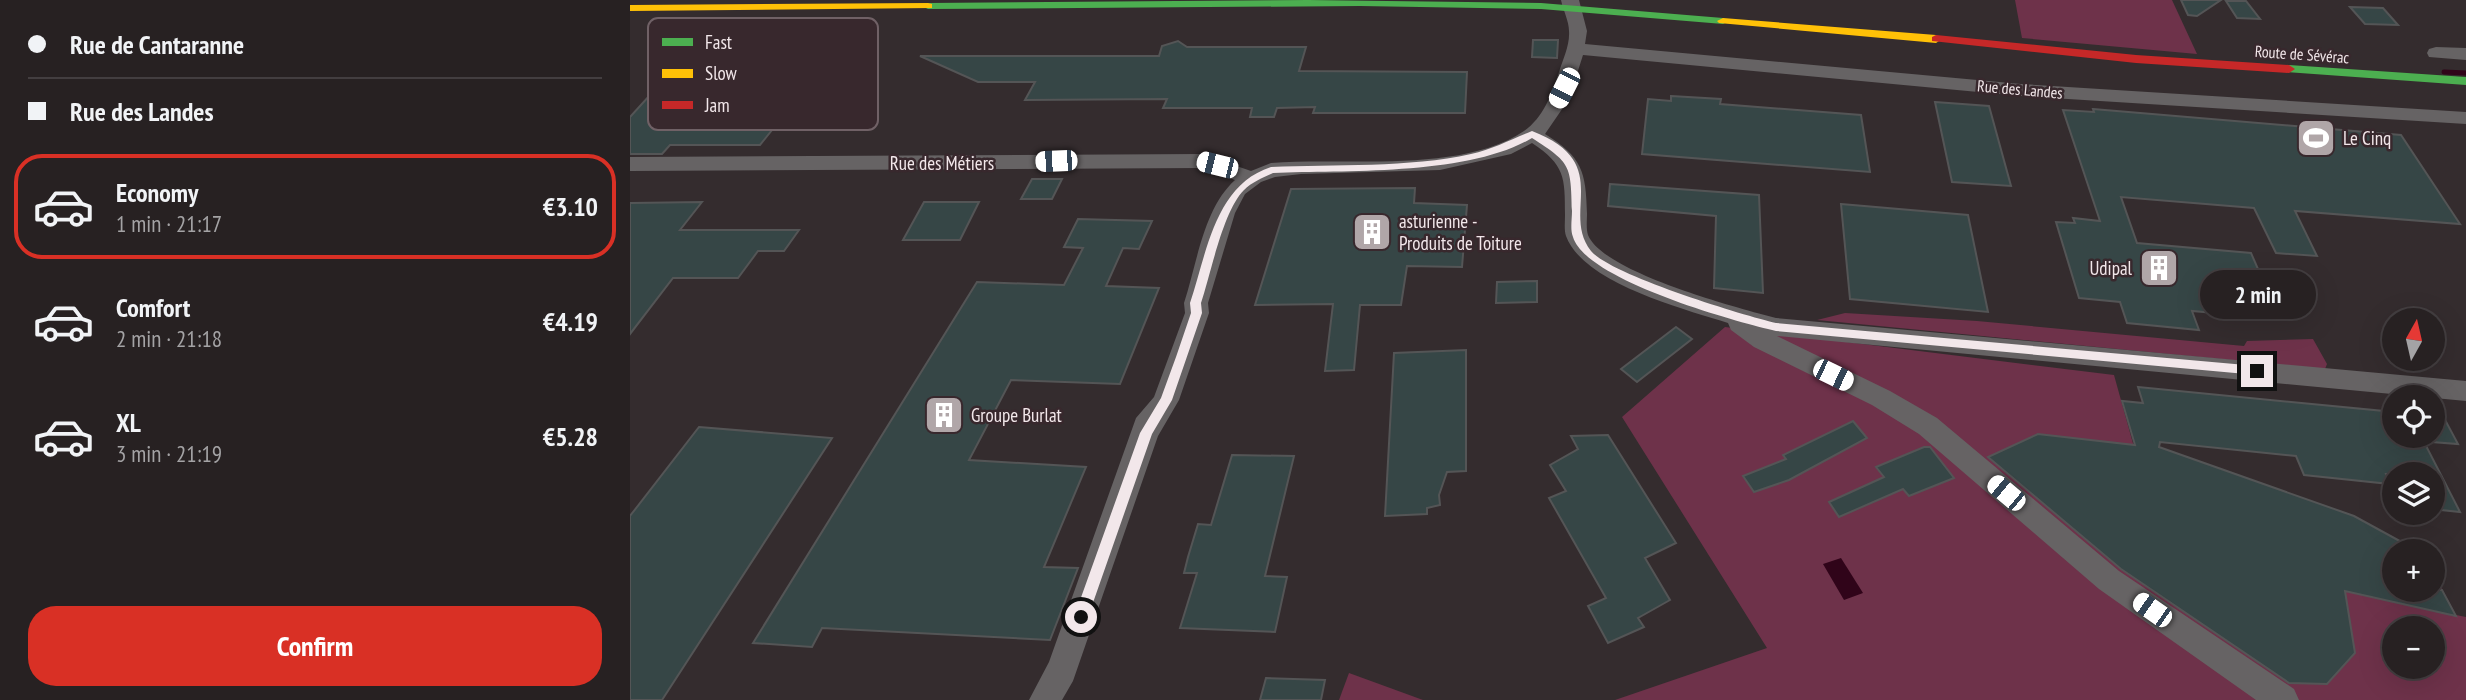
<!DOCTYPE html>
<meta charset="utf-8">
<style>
:root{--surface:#272122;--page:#332e2f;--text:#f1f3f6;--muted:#a4a3a5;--line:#433e40;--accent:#d93025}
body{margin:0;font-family:"PT Sans Narrow",sans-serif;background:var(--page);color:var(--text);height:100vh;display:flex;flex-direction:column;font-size:26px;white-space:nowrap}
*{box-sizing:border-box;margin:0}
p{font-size:23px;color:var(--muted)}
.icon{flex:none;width:38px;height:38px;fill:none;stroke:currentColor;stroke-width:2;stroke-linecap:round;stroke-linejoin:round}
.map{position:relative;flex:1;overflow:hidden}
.panel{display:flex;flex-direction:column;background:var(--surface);width:630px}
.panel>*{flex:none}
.hud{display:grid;align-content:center;height:154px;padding:0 28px;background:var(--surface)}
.needle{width:46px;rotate:8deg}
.tools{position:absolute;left:1752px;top:308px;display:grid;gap:14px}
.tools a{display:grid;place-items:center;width:63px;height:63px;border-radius:50%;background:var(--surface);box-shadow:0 7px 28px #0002,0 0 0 2px var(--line);font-size:35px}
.end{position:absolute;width:32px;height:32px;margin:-16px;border:9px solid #f2e7ea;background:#111;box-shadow:0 0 0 4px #111}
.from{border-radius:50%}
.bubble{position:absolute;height:49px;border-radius:24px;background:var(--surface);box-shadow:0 7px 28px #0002,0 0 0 2px var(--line);font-size:23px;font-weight:800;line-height:49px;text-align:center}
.car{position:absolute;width:21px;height:42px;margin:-21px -10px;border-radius:9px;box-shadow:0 0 5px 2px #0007;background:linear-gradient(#fff 24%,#345 0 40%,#fff 0 76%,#345 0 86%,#fff 0)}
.hud b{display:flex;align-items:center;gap:24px;height:66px;font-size:26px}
.hud b+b{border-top:2px solid var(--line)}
.hud i{width:18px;height:18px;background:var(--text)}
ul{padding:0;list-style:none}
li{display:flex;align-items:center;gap:21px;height:105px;margin:0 14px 10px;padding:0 14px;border:4px solid transparent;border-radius:28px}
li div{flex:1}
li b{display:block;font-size:26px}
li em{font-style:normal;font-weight:800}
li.active{border-color:var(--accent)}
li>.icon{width:63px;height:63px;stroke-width:1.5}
.primary-button{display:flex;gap:14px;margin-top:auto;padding:14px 28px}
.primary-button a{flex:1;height:80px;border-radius:28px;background:var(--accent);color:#fff;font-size:28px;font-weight:800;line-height:80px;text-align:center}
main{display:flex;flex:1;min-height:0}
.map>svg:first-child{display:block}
</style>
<main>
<section class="panel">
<div class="hud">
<b><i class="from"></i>Rue de Cantaranne</b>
<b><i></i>Rue des Landes</b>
</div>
<ul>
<li class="active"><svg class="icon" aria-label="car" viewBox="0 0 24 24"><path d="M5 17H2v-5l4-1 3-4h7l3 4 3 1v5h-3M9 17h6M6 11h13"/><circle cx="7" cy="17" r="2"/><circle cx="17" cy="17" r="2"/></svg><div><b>Economy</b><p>1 min · 21:17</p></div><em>€3.10</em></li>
<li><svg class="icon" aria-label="car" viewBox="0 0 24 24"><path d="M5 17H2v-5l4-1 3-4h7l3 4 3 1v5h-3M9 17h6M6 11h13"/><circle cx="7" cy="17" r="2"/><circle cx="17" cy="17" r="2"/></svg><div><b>Comfort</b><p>2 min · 21:18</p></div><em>€4.19</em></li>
<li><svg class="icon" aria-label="car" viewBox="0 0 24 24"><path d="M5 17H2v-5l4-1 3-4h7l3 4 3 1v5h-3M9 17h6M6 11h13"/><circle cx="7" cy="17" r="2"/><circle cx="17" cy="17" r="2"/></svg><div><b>XL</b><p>3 min · 21:19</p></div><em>€5.28</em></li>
</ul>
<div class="primary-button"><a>Confirm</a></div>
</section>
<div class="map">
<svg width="1836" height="700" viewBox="0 0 1836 700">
<rect width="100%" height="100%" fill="#342c2e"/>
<!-- green -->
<g fill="#6e324a" fill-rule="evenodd">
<polygon points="1385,0 1542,0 1567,54 1392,38"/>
<polygon points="1215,313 1347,321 1614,346 1617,341 1683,339 1697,364 1695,369 1187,320"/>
<path d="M1095,327L1484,375L1504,447L1624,481L1724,516L1788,551H1764V590H1802L1803,572L1826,615L1836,617V700H985L1137,648L992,417ZM1764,628H1802V667H1764Z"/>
<polygon points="719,673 793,700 709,700"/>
</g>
<!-- water -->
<polygon fill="#300419" points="1211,558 1233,593 1214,600 1193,564"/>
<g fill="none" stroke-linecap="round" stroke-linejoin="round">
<!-- stream -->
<polyline stroke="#300419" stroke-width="5" points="1814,72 1836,73"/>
</g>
<!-- building -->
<g fill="#364646" stroke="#545556" stroke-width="2">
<polygon points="1551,0 1591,0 1567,16 1558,15"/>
<polygon points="1596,1 1616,1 1630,19 1607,18"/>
<polygon points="1720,7 1753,8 1768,25 1735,24"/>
<polygon points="903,40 928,40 927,58 902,57"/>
<polygon points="548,41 557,47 676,47 669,71 837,72 835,113 683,113 685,107 647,108 644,117 620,117 622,108 533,108 537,99 395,100 405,82 348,82 290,56 529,56 532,46"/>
<polygon points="75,69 191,69 130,145 40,145 32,154 0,154 0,117 20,95 51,95"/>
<polygon points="1041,96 1091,99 1090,104 1231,115 1240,172 1012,154 1018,99 1041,101"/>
<polygon points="1305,102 1359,106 1381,186 1322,182"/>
<polygon points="1463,109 1771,135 1830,224 1665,211 1687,256 1646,253 1624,208 1491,197 1507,243 1621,253 1642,301 1601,297 1608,315 1562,311 1569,330 1497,323 1490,302 1449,298 1426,222 1445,223 1443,218 1470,221 1433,110 1464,112"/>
<polygon points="402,179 432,179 422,199 391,199"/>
<polygon points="980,184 1129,195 1133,293 1084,288 1086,216 978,206"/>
<polygon points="785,188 784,203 837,205 832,267 777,266 771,305 730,305 724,370 695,371 703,304 625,305 661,189"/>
<polygon points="72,202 50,230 169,230 154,251 128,251 108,278 43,278 0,334 0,203"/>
<polygon points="294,202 349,202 330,240 273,240"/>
<polygon points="1211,204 1338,215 1358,312 1220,299"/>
<polygon points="448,219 522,221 509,249 493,248 476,286 529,288 490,384 381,380 339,460 456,467 414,567 448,568 420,640 192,628 182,647 123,643 347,282 434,285 453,248 434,247"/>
<polygon points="907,281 907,302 866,303 867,282"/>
<polygon points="1046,327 1062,339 1007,382 991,369"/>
<polygon points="836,350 836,471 817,472 809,495 810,505 797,508 797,514 755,516 764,353"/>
<polygon points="1508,387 1764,412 1764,436 1791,436 1830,512 1802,509 1802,474 1756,474 1760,484 1674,475 1666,456 1530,442 1529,447 1724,516 1788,551 1764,551 1764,590 1812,590 1826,616 1715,591 1725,653 1697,684 1659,683 1491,569 1358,457 1408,434 1505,445 1492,401 1513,403"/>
<polygon points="1802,400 1805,401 1828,444 1802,442"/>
<polygon points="1223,421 1237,438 1159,480 1124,492 1113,476 1156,459 1153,455"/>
<polygon points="69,427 202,438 32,700 0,700 0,516"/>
<polygon points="978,435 1046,543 1015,558 1040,600 1008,618 1014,627 978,643 958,606 976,598 919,498 936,491 920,465 948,449 941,436"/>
<polygon points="1294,447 1300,447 1324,478 1279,496 1273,489 1209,517 1199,502 1254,477 1246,467"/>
<polygon points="602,455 664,456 635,576 657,577 645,632 550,628 567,573 554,573 558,557 568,524 581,525"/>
<polygon points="636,678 695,680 691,700 630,700"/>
</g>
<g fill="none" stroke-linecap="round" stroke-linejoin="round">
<!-- street -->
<g fill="#666364" fill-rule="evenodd">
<path d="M931,0H949L957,31L955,44L1391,84L1836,112V124L1391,96L953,55L939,99L915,134C952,157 956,171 957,214C957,220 956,229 958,235C972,270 1091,303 1127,313L1146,318L1836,381V401L1147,336L1260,391L1307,418L1489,571L1664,689L1669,700H1626L1469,589L1289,434L1242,405L1124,347L1101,330L1098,323C1054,309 953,283 936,236C934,230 935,222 935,215C935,177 935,165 902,143L881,154L810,170L671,174L645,177L631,182L615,194L605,213L578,303L579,313L549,400L528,436L443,681L432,700H399L419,662L506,418L524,397L555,313L554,303C567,264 573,209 605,180L572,168L0,171V157L572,154L621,171L641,163C715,157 830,174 894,131C913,118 922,94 929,72C933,59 940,45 939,31C939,21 933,10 931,0Z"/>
<polygon points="1806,47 1836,48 1836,60 1799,57 1797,53 1799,49"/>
</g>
<!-- fast -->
<g fill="#4caf50" fill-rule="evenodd">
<polygon points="678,0 911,3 1093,18 1099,21 1093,24 911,9 730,6 298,9 292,6 298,3"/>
<polygon points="1659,65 1836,77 1836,85 1655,72 1655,66"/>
</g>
<!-- slow -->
<g fill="#ffc107" fill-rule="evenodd">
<polygon points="298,3 302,4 302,8 0,11 0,5"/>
<polygon points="1093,18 1306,35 1312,39 1306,43 1089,23 1087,21"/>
</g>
<!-- jam -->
<polygon fill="#c62828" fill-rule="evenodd" points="1306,35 1506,55 1659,65 1665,69 1659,73 1506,63 1302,41 1302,37"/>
</g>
<!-- route -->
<path fill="#f2e7ea" d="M902,131C985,163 930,212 961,251C981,275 1112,315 1146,323L1627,366L1633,371L1627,375L1146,331C1103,321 956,280 943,237C940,230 942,219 942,211C941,165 941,163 902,138C838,176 717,170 643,173C632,178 622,182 614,190C593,211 581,273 571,303L572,313L542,400L522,434L458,617L456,622H446L444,617L510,433L531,398L546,357L561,313L560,303C577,252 585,185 641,167C705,164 779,168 841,154C863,149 882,139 902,131Z"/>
<!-- icons -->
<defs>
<g id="stadium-square" transform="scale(2.0125)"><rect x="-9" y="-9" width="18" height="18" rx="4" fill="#b0a6a8" stroke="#38282d"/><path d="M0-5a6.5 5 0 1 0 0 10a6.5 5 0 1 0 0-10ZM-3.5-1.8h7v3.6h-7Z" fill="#fff"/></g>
<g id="building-square" transform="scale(2.0125)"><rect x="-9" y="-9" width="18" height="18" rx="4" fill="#b0a6a8" stroke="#38282d"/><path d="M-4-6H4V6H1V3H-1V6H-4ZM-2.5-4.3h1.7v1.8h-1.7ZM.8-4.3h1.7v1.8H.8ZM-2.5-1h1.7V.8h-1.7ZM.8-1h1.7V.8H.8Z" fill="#fff"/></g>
</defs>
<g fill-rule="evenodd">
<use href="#stadium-square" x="1686" y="138"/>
<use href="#building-square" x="742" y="232"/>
<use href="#building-square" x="1529" y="268"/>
<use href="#building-square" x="314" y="415"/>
</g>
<g text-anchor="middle" stroke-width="5" stroke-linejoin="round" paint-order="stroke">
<!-- far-street labels -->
<g font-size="16" fill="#f2e7ea" stroke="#38282d">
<text transform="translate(1672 54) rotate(4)" y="6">Route de Sévérac</text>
<text transform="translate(1390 89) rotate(5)" y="6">Rue des Landes</text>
</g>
<!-- poi labels -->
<g font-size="19" fill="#f2e7ea" stroke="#38282d" text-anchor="start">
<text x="1713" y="145">Le Cinq</text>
<text x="769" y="228">asturienne -<tspan x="769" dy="22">Produits de Toiture</tspan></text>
<text x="1502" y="275" text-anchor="end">Udipal</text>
<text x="341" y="422">Groupe Burlat</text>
</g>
<!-- street labels -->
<g font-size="19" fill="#f2e7ea" stroke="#38282d">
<text x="312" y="170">Rue des Métiers</text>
</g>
</g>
<!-- legend -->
<rect x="18" y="18" width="230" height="112" rx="10" fill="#38282d" stroke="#706166" stroke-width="2"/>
<rect x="32" y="38" width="31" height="8" fill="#4caf50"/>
<rect x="32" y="69" width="31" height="9" fill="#ffc107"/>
<rect x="32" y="101" width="31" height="8" fill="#c62828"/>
<g font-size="19" fill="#f2e7ea">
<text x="75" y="49">Fast</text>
<text x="75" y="80">Slow</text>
<text x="75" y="112">Jam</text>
</g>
</svg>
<div class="tools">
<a><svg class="needle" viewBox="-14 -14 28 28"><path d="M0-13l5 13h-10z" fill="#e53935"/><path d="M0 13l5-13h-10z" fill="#a4a3a5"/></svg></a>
<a><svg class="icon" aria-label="locate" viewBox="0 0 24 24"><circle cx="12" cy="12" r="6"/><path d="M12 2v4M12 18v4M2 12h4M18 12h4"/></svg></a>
<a><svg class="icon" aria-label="layers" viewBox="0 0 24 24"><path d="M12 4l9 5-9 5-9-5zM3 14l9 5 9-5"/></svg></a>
<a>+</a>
<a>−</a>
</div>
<i class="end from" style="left:451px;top:617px"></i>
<i class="end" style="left:1627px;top:371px"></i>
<div class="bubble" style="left:1570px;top:270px;width:116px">2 min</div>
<i class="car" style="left:934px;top:88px;rotate:207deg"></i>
<i class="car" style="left:426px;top:161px;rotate:268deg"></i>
<i class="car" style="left:587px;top:165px;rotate:284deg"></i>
<i class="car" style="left:1203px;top:375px;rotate:116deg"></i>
<i class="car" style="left:1376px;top:493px;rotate:310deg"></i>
<i class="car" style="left:1522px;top:610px;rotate:305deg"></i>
</div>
</main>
